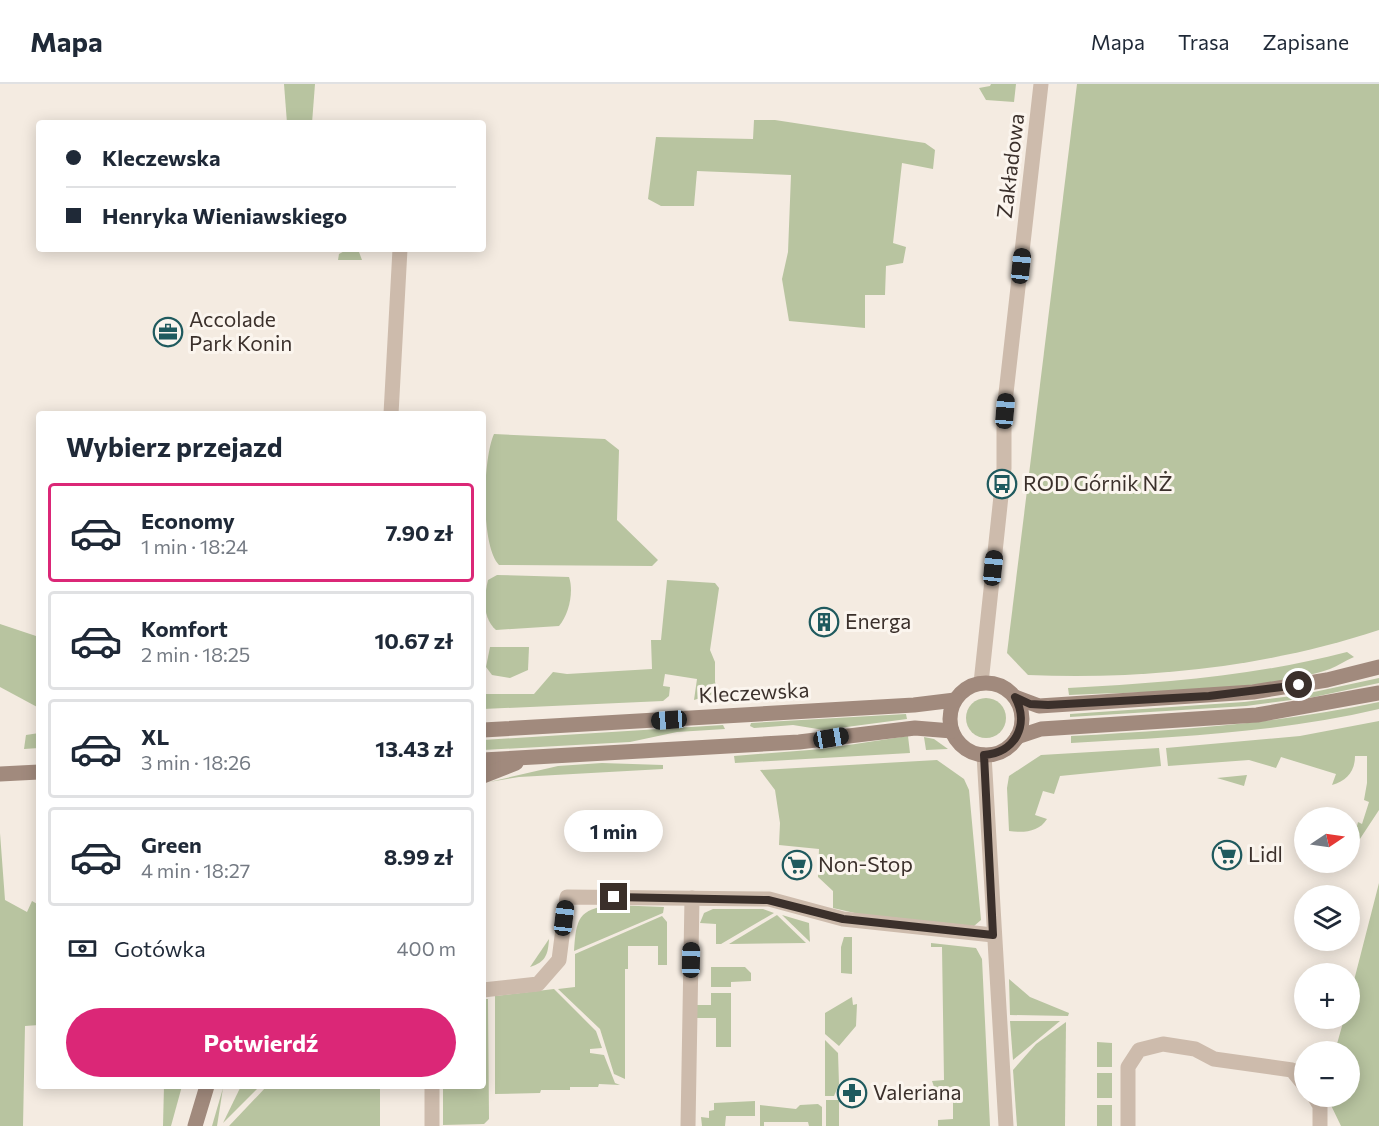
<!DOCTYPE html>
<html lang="pl">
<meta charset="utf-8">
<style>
:root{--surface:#fff;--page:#f6f6f7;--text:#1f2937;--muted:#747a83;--line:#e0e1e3;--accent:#db2777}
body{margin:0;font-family:Commissioner,sans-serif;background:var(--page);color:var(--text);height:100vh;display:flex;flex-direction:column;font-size:22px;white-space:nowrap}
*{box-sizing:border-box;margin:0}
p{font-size:20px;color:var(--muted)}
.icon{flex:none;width:33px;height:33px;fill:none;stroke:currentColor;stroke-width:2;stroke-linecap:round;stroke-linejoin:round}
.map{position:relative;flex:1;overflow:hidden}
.sheet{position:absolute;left:36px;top:327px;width:450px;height:678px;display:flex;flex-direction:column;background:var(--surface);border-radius:6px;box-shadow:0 3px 15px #0003}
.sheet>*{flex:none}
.hud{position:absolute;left:36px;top:36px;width:450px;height:132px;border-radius:6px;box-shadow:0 3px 15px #0003;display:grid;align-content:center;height:132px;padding:0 30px;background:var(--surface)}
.needle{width:39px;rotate:77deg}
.fabs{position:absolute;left:1294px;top:723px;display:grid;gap:12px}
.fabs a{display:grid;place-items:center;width:66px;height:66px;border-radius:50%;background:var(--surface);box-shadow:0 3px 15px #0003;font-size:30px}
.end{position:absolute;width:27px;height:27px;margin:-14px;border:8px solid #3b302b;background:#fff;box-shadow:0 0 0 3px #fff}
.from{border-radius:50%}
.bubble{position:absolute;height:42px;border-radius:21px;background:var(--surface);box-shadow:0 3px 15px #0003;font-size:20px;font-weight:700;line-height:42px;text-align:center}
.car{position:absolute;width:18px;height:36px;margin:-18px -9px;border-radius:8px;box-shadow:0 0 4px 2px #0007;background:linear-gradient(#222 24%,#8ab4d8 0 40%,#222 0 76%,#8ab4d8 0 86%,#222 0)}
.hud b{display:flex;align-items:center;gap:21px;height:57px;font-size:22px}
.hud b+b{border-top:2px solid var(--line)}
.hud i{width:15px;height:15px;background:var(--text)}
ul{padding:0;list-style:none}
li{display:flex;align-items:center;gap:18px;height:99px;margin:0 12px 9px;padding:0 18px;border:3px solid var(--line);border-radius:6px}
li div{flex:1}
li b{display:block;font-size:22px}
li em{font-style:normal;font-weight:700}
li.on{border-color:var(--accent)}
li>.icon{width:54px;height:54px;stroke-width:1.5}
h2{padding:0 30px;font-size:27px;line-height:72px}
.pay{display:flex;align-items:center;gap:15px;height:66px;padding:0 30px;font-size:22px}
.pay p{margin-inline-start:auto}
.action{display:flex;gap:12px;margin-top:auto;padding:12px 30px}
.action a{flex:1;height:69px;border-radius:36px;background:var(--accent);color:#fff;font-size:24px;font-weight:700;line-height:69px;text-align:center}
header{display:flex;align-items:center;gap:36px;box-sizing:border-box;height:84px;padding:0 30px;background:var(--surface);border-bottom:2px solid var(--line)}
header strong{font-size:28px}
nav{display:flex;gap:33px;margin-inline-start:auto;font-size:21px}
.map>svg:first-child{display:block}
</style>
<header>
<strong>Mapa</strong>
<nav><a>Mapa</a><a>Trasa</a><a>Zapisane</a></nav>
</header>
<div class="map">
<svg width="1379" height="1042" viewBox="0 0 1379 1042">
<rect width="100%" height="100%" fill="#f4ebe1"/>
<!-- green -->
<g fill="#b8c4a0">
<polygon points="284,0 315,0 312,39 287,39"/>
<polygon points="991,0 1016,0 1014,18 986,16 979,4 990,2"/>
<path d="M1077,0H1379V546C1267,583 1145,596 1028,591L1007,569Z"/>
<polygon points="754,36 775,36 925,59 935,66 933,85 902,79 893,159 906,163 903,179 886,182 885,211 865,211 865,244 789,237 782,195 788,168 791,91 697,87 694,122 661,122 648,115 656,53 753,55"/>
<polygon points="348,165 359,168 362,176 338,176 339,170"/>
<path d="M494,350L605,355L619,366L617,436L658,476L652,482L499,481C480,461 483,374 494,350Z"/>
<path d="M497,491L569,493C574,508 569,530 559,542L496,546C482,534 484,513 488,496Z"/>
<polygon points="667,496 715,499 719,504 710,566 715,578 715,598 719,608 694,616 697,595 665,590 663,602 670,603 669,612 663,617 483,625 483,610 534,610 553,588 567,590 652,585 651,556 661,556"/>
<polygon points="0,540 39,553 39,624 0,603"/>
<polygon points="490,563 529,563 528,586 510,594 492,591 486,583"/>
<path d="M1347,568L1354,573C1346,576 1338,582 1330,585C1257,609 1147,607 1069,611L1068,604C1163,599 1255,592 1347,568Z"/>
<polygon points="1379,594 1379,599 1314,613 1246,622 1070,633 1070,630 1244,618 1300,611"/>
<circle cx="986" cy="634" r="20"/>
<path d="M1379,618V625C1277,649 1175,653 1071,659V652C1175,646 1277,640 1379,618Z"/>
<polygon points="906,630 907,635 824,646 793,641 754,644 750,642 751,639"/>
<path d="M1379,637V726L1350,770L1358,738L1362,740L1369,718L1364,716L1367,699V672H1355C1355,687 1347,697 1332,701L1336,690L1281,673L1276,684L1249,676L1168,682L1166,664L1300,652Z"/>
<polygon points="723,641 725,645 677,648 630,658 483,666 483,656"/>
<polygon points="39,649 39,664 24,665 26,651"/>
<polygon points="908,652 910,669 735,679 734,672 822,665"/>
<polygon points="924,653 934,655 948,665 926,666"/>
<path d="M1159,664L1161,682L1060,692L1054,710L1043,707L1035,731L1047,735C1039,748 1024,749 1009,747L1007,704L1009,692L1041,671Z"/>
<polygon points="937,676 964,695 969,706 981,836 974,842 859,830 833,824 833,807 818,793 819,765 779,761 780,739 775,706 760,686"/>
<polygon points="602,679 663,681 663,685 519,693 489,698 558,682"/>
<polygon points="1247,691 1244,702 1217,694"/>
<polygon points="0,749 5,816 27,828 32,817 39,821 39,941 25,942 23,1042 0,1042"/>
<polygon points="1379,799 1379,1042 1341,1042 1327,1013 1350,1012 1350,968 1335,967 1344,935 1350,934 1350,912"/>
<path d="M612,821L664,823L663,829L574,867C576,835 578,825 612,821Z"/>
<polygon points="713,825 763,825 774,829 721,860 716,860 716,840 700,839 704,829"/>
<polygon points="777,831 806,859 729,860"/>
<polygon points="782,831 809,839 810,858"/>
<polygon points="662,832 667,838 667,881 658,881 658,862 628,862 628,885 625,885 625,995 614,990 600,945 558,905 575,903 575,870"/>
<polygon points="844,853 852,853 852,890 841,889 841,863"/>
<path d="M549,855C548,870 546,878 530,883Z"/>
<polygon points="931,859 976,864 982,875 990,1042 938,1042 938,1036 953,1035 953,1017 939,1017 932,997 944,996 942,863 931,863"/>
<polygon points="711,883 745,883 751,889 751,897 731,898 731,903 711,903"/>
<polygon points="1009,895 1030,913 1069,929 1068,932 1010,931"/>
<polygon points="554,905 596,947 602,964 590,965 590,969 604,971 615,999 620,1001 599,1000 598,1003 570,1003 570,1006 541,1006 540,1009 495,1010 495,912"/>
<polygon points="711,909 731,909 731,963 716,963 716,934 697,934 697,921 711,921"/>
<polygon points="852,913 853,921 857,920 856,942 839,962 825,950 825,929"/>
<polygon points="483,915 488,915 489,1035 484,1040 443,1041 443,1002 483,1002"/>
<polygon points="1010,937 1060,937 1013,976"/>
<polygon points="1066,938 1065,1042 1017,1042 1013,986 1036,960"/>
<polygon points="825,956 838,969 839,1000 834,1012 825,1012"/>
<polygon points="1097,958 1112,959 1112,983 1097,983"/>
<rect x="1097" y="989" width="15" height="25"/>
<polygon points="164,1002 182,1002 171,1042 163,1042"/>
<polygon points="241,1002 260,1002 223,1039"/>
<polygon points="267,1002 380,1002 380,1042 229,1042"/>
<polygon points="223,1004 217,1042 212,1042"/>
<rect x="826" y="1016" width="13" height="26"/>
<polygon points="755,1017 755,1032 726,1032 725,1042 702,1042 701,1033 709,1034 709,1027 714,1026 714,1019"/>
<polygon points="818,1020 822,1023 822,1042 809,1042 808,1038 764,1038 764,1042 760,1042 760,1021 796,1025 800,1021"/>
<rect x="1097" y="1021" width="15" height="21"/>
</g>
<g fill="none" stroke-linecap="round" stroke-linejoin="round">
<!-- street -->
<g stroke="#cdbbac" stroke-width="15">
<polyline points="391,330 400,165"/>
<polyline points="981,599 1004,384 1004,327 1041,0"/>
<polyline points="984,671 1006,1042"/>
<polyline points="483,906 538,900 559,876 567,813 769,815 843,835 993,851"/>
<polyline points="432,1002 432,1042"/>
<polyline points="1314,1012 1320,1022 1320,1042"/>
<polyline points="688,1042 692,814"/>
<polyline points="1128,1042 1128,983 1139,966 1163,960 1195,965 1214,975 1292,986 1305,1002"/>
</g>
<!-- secondary -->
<g stroke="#a18a7d" stroke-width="15">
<circle cx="986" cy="635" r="36"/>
<polyline points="1015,613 1039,622 1253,608 1327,596 1379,583"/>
<polyline points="483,646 914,621 955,616"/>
<polyline points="1017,653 1041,645 1257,631 1379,609"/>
<polyline points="483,676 799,658 915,644 952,647"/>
<polyline points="0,690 39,688"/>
<polyline points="483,692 516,679"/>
<polyline points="195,1042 207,1002"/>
</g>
</g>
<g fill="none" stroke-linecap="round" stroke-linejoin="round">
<!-- route -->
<path stroke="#3b302b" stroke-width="8" d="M614,813L768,816L843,835L993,851L984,671C1015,669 1030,641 1015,613L1030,620L1048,621L1209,612L1299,601"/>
</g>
<!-- icons -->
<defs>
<g id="office-ring" transform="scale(1.5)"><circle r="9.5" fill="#fbf5ee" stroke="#1f5a5e" stroke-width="1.5"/><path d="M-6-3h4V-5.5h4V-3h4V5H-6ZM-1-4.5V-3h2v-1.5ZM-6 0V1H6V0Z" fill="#1f5a5e"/></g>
<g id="bus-ring" transform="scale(1.5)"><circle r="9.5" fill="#fbf5ee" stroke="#1f5a5e" stroke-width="1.5"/><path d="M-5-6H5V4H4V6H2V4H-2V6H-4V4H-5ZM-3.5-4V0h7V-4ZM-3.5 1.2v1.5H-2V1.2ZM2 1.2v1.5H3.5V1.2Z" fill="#1f5a5e"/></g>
<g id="building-ring" transform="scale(1.5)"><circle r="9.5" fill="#fbf5ee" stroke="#1f5a5e" stroke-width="1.5"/><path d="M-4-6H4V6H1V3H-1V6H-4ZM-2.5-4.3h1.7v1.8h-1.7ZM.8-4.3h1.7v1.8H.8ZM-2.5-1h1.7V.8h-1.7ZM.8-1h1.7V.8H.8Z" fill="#1f5a5e"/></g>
<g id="supermarket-ring" transform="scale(1.5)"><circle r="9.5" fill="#fbf5ee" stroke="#1f5a5e" stroke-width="1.5"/><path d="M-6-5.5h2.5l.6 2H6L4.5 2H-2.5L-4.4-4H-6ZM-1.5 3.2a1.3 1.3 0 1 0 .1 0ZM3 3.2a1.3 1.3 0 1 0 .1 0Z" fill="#1f5a5e"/></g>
<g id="pharmacy-ring" transform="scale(1.5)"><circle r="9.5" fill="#fbf5ee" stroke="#1f5a5e" stroke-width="1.5"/><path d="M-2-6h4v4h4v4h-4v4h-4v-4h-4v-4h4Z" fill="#1f5a5e"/></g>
</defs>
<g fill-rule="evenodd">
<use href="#office-ring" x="168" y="248"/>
<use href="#bus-ring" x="1002" y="400"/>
<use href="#building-ring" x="824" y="538"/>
<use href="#supermarket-ring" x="1227" y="771"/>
<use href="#supermarket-ring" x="797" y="781"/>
<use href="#pharmacy-ring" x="852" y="1009"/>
</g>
<g text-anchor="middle" stroke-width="6" stroke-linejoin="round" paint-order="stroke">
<!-- street labels -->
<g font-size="21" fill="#3b302b" stroke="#fbf5ee">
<text transform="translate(1011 82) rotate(-83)" y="7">Zakładowa</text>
<text transform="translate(754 609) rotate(-3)" y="7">Kleczewska</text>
</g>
<!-- poi labels -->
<g font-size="21" fill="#3b302b" stroke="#fbf5ee" text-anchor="start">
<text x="189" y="243">Accolade<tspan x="189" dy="24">Park Konin</tspan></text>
<text x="1023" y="407">ROD Górnik NŻ</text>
<text x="845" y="545">Energa</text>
<text x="1248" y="778">Lidl</text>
<text x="818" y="788">Non-Stop</text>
<text x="873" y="1016">Valeriana</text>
</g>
</g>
</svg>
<div class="fabs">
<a><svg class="needle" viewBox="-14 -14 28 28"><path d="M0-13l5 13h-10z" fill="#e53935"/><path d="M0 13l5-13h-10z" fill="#747a83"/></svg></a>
<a><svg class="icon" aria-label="layers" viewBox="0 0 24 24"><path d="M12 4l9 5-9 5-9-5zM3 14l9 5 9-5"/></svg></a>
<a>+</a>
<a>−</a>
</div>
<i class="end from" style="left:1299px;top:601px"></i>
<i class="end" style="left:614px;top:813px"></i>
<div class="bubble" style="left:564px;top:726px;width:99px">1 min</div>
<i class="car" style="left:1021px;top:182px;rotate:6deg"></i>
<i class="car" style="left:1005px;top:327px;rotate:5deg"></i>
<i class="car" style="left:993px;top:484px;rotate:6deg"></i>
<i class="car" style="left:669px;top:636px;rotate:266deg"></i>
<i class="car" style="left:831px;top:654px;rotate:80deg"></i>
<i class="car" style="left:564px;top:834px;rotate:7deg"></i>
<i class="car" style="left:691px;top:876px;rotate:1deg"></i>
<div class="hud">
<b><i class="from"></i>Kleczewska</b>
<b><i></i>Henryka Wieniawskiego</b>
</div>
<section class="sheet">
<h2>Wybierz przejazd</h2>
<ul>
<li class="on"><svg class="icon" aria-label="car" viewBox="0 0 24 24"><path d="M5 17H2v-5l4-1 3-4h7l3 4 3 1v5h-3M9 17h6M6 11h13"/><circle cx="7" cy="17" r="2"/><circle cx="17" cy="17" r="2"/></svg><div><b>Economy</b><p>1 min · 18:24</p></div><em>7.90 zł</em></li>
<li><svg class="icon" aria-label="car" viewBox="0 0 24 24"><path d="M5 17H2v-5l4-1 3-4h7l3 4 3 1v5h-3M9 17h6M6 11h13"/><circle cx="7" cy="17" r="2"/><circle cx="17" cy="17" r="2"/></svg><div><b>Komfort</b><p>2 min · 18:25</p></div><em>10.67 zł</em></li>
<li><svg class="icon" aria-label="car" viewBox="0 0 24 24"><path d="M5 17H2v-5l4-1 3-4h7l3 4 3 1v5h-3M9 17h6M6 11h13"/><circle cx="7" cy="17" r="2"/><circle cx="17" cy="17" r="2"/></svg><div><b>XL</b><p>3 min · 18:26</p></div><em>13.43 zł</em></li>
<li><svg class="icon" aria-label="car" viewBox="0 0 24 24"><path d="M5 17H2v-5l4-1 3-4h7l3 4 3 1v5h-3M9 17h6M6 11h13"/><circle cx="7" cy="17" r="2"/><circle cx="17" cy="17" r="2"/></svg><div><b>Green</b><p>4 min · 18:27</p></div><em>8.99 zł</em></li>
</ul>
<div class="pay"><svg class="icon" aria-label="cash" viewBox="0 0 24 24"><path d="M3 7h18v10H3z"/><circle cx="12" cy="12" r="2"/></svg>Gotówka<p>400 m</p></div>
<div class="action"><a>Potwierdź</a></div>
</section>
</div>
